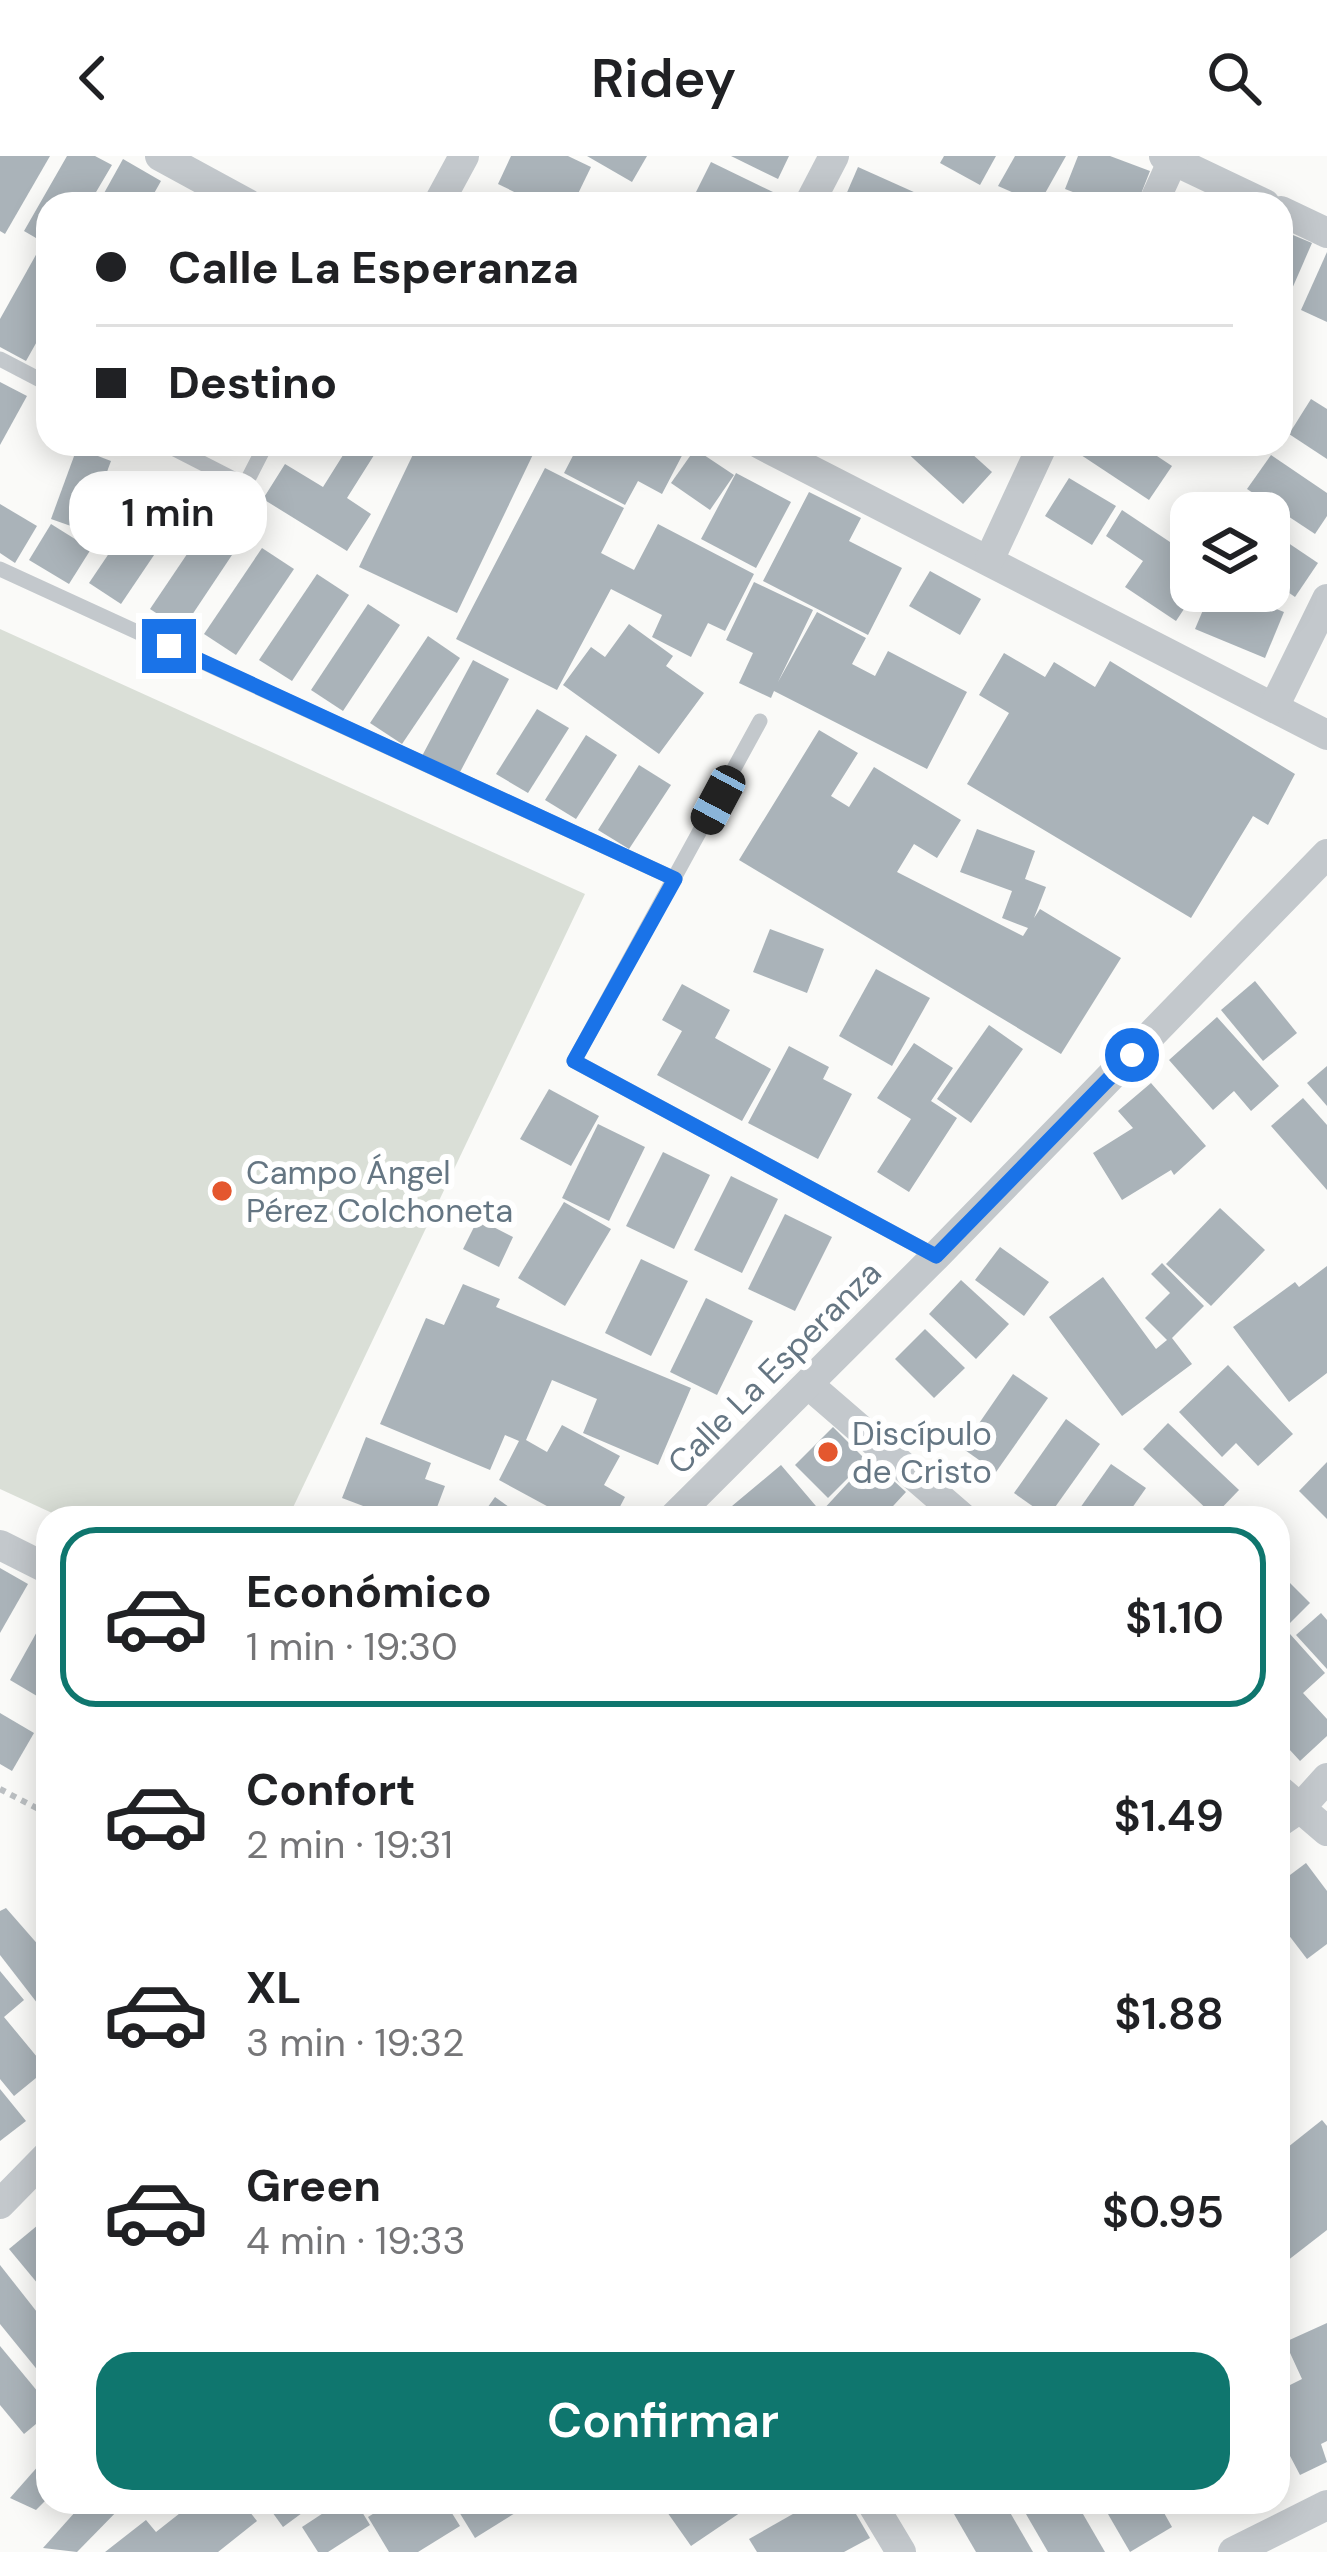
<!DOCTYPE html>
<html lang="es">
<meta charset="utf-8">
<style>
:root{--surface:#fff;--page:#f6f6f6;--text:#202124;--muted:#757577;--line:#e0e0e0;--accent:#0f766e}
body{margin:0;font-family:"DM Sans",sans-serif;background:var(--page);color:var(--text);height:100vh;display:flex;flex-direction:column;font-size:45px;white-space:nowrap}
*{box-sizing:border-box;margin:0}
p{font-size:39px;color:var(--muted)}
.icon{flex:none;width:66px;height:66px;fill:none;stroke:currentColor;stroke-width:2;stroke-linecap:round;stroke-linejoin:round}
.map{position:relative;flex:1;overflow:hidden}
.panel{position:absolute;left:36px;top:1350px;width:1254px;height:1008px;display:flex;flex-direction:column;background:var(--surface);border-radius:36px;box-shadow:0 6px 30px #0003}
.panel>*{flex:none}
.guide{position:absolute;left:36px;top:36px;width:1257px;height:264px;border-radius:36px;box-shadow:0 6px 30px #0003;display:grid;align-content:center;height:264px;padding:0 60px;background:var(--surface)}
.tools{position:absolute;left:1170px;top:336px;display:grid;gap:24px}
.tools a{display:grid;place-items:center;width:120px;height:120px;border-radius:24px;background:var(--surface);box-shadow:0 6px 30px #0003;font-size:60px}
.end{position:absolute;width:54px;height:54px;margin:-27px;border:15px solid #1a73e8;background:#fff;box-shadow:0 0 0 6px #fff}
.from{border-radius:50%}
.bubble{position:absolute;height:84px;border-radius:36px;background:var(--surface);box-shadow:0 6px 30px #0003;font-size:39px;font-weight:600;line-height:84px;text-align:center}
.car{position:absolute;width:36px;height:72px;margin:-36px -18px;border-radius:15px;box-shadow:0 0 9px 3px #0007;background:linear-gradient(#222 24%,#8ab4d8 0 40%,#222 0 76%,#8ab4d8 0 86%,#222 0)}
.guide b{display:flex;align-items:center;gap:42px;height:114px;font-size:45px}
.guide b+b{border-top:3px solid var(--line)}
.guide i{width:30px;height:30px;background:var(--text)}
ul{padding:21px 0 0;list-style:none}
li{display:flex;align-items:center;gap:36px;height:180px;margin:0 24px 18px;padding:0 36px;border:6px solid transparent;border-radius:36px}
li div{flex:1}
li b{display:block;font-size:45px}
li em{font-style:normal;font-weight:600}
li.current{border-color:var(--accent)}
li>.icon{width:108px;height:108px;stroke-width:1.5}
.button{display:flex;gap:24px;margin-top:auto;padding:24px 60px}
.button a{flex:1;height:138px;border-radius:36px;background:var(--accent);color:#fff;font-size:48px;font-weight:600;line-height:138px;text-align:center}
header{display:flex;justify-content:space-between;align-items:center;height:156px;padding:0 60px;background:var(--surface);font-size:54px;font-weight:600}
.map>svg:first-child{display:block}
</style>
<header><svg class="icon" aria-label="back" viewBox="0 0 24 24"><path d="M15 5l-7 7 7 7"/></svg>Ridey<svg class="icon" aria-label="search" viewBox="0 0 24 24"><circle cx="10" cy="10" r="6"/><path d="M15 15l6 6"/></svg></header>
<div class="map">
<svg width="1327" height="2396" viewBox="0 0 1327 2396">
<rect width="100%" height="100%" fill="#fafaf8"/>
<!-- green -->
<polygon fill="#dadfd7" points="0,473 585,738 288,1362 63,1362 0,1333"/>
<!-- building -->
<g fill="#aab3b9">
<polygon points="0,0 50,0 5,78 0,75"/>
<polygon points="67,0 95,0 112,9 89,48 48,48 48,89 24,75"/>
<polygon points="511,0 568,0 591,11 573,48 539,48 498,28"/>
<polygon points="587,0 647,0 632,26"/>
<polygon points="731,0 789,0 778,23"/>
<polygon points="944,0 996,0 980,29 940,7"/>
<polygon points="1015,0 1066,0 1039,48 998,30"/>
<polygon points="1078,0 1110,0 1150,15 1137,48 1104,48 1065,33"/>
<polygon points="123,3 161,25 148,48 98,48"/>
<polygon points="711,6 773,36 767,48 691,46"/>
<polygon points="858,11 916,37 911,48 842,48"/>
<polygon points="1281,74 1312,87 1285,149 1281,147"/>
<polygon points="1327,96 1327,166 1301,154"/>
<polygon points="37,97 48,103 48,166 26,205 0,191 0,163"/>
<polygon points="0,226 27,240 0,289"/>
<polygon points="1311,243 1327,253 1327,303 1289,278"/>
<polygon points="350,288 381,288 347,342 371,358 347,395 263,343 285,308 323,331"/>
<polygon points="418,288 538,288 457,457 359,411"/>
<polygon points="579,288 688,288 662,338 638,325 625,349 564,317"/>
<polygon points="908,288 961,288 992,316 963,348 903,293"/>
<polygon points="1089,288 1139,288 1172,310 1149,344 1081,299"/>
<polygon points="77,292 111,305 85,375 51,363"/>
<polygon points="695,293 734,319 710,354 671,327"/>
<polygon points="1271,299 1327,337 1327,360 1315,378 1247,333"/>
<polygon points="545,312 624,352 601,397 634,414 658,368 754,418 725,475 708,467 691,501 652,481 662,459 611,433 557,534 456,483"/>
<polygon points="736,317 791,346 756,412 701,383"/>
<polygon points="1069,322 1116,350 1092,389 1045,360"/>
<polygon points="809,336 861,362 849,385 902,412 868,479 763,425"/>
<polygon points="147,341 179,362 121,448 89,427"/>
<polygon points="0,348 37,370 15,407 0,397"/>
<polygon points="1122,354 1191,400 1191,435 1196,435 1176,465 1125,431 1143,405 1106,380"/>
<polygon points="208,367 240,387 182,474 150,453"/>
<polygon points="51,368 91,393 69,428 29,404"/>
<polygon points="1269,374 1318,407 1295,441 1269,423"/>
<polygon points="262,392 294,413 236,499 204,478"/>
<polygon points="930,415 981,443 960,479 909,450"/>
<polygon points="317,418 349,439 292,525 259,504"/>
<polygon points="754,426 813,454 778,526 817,456 866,482 852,508 875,520 888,495 967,536 927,613 774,535 771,542 739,527 753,497 726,484"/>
<polygon points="1211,435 1230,435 1284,456 1265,502 1195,473"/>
<polygon points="368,448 400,469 343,555 311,534"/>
<polygon points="629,468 673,500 666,510 704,537 659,598 563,529 591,491 605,501"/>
<polygon points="428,480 460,502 402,588 370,567"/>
<polygon points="1004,497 1045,521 1054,506 1095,531 1110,505 1295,618 1268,669 1253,660 1191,762 967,628 1009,557 979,539"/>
<polygon points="473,504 509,523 459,618 422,600"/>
<polygon points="537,553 569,572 528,637 496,618"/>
<polygon points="819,574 858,597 831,640 849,651 874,611 961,664 937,702 914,688 897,716 1023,780 1028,772 1002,762 1012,735 960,716 977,673 1035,695 1025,723 1046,731 1034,762 1040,753 1121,802 1061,898 739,704"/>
<polygon points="586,579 617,599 576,663 545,644"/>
<polygon points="639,609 671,629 629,693 598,674"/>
<polygon points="770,773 824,793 807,837 753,816"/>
<polygon points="876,813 930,842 892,910 839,880"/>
<polygon points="1255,825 1297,877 1263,905 1221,854"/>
<polygon points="682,828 730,854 715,882 771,913 742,965 657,919 682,875 662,864"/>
<polygon points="1217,861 1279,930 1251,955 1234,935 1213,954 1169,904"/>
<polygon points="989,869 1023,893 971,967 937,943"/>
<polygon points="914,887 953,912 931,945 957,962 909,1036 877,1016 911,963 877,942"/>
<polygon points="789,890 829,911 823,923 852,938 818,1003 748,967"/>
<polygon points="1327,910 1327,950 1307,927"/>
<polygon points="1151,927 1206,990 1174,1019 1171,1014 1122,1044 1093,997 1133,972 1118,955"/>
<polygon points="549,933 599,960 571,1010 520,983"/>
<polygon points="1303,942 1327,969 1327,1034 1271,970"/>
<polygon points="598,968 645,991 609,1065 562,1042"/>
<polygon points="663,996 710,1019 674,1093 626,1070"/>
<polygon points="731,1020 778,1043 742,1117 694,1094"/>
<polygon points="564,1046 611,1073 565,1150 518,1122"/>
<polygon points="1220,1052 1265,1094 1211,1150 1166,1108"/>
<polygon points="785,1058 832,1081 795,1155 748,1133"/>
<polygon points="478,1063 513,1081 499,1111 463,1093"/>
<polygon points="1000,1091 1049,1126 1024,1160 975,1124"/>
<polygon points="641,1103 688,1125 651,1200 605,1177"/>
<polygon points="1162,1107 1204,1150 1172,1182 1192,1208 1122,1260 1049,1161 1103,1121 1156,1193 1167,1184 1145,1162 1170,1137 1151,1118"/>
<polygon points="1327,1110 1327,1217 1289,1246 1233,1171 1295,1126 1299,1131"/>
<polygon points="961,1124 1009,1168 976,1203 929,1158"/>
<polygon points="463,1128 500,1143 496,1151 691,1232 658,1309 583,1277 597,1243 552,1224 526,1284 547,1296 562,1269 620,1300 604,1329 625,1341 614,1362 569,1362 499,1324 519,1285 505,1279 490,1314 380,1268 426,1162 444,1169"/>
<polygon points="706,1142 753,1165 717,1239 670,1216"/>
<polygon points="925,1173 965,1212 934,1242 895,1203"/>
<polygon points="1228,1209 1293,1278 1258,1310 1236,1287 1222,1301 1179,1256"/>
<polygon points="1013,1218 1048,1242 996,1316 962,1292"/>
<polygon points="1066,1263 1100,1288 1048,1361 1014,1337"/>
<polygon points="1168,1267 1239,1334 1214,1360 1143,1293"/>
<polygon points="833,1271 866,1304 828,1342 795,1309"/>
<polygon points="366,1281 431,1307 425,1323 445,1330 433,1362 377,1362 379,1356 342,1342"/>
<polygon points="870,1303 906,1336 882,1362 825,1362 820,1358 815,1362 742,1362 732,1350 781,1309 821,1356"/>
<polygon points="1327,1306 1327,1363 1299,1335"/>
<polygon points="1111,1308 1146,1332 1125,1362 1073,1362"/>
<polygon points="495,1341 524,1362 480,1362"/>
<polygon points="0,1412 28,1428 0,1477"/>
<polygon points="1278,1415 1310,1447 1278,1479"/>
<polygon points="48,1456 48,1533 42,1543 10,1524"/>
<polygon points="1321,1457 1327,1464 1327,1513 1296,1479"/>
<polygon points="1290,1478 1325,1517 1303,1537 1327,1563 1327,1580 1300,1605 1278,1581 1278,1489"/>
<polygon points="0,1557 34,1577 12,1615 0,1608"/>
<polygon points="1306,1707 1327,1735 1327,1788 1307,1803 1278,1765 1278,1728"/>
<polygon points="6,1752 48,1800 48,1861 0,1799 0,1755"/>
<polygon points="0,1815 24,1844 4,1861 47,1913 14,1940 0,1923"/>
<polygon points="0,1933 26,1965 0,1985"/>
<polygon points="1322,1964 1327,1970 1327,2074 1278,2112 1278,1999"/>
<polygon points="38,2069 48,2081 48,2140 9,2093"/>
<polygon points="0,2109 48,2170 48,2227 0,2168"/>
<polygon points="1327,2167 1327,2285 1321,2288 1327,2306 1300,2319 1278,2277 1278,2235 1302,2223 1285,2186"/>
<polygon points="0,2190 48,2248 48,2258 24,2278 0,2249"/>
<polygon points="48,2299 48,2342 36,2354 10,2342"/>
<polygon points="84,2346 126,2346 77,2396 43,2392"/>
<polygon points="194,2346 242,2346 257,2365 218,2396 105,2396 146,2364 156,2376"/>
<polygon points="270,2346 317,2346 283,2371 267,2349"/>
<polygon points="340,2346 356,2346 370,2369 328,2396 318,2396 302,2371"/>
<polygon points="392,2346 445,2346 460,2370 418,2396 389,2396 368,2361"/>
<polygon points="453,2346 519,2346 523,2352 475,2382"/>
<polygon points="660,2346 756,2346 691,2390"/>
<polygon points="814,2346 849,2346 870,2382 844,2396 757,2396 749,2383"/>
<polygon points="947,2346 1004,2346 1033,2396 976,2396"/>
<polygon points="1019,2346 1076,2346 1105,2396 1048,2396"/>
<polygon points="1101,2346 1158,2346 1172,2371 1130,2396"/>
</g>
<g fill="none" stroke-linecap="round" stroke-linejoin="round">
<!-- path -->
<polyline stroke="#bbbfc2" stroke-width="6" stroke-dasharray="6 6" stroke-linecap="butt" points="0,1633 48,1658"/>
<!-- service -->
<g stroke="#c3c8cc" stroke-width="15">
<polyline points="0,203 48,228"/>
<polyline points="165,288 245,329 266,288"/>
<polyline points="0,413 675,723"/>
<polyline points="760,565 574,905 936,1100"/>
</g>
<!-- minor -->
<g stroke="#c3c8cc" stroke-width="30">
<polyline points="160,0 248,48"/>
<polyline points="1164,0 1265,48"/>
<polyline points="438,48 464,0"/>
<polyline points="809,48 834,0"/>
<polyline points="1153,48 1173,4"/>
<polyline points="1281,55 1327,77"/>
<polyline points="760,288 1327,579"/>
<polyline points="990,402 1043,288"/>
<polyline points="1275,549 1327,443"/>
<polyline points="809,1229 963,1362"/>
<polyline points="673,1362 936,1100 1327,698"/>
<polyline points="0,1389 48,1413"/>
<polyline points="1278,1633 1327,1675"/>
<polyline points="1278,1667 1300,1652 1327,1622"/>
<polyline points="0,2048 48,1999"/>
<polyline points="871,2346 901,2396"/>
<polyline points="1233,2396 1327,2349"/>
</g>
</g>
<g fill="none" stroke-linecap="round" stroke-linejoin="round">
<!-- route -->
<polyline stroke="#1a73e8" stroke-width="15" points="169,490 675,723 574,905 936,1100 1132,899"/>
</g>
<!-- markers -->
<g fill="#e4572e" stroke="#fff" stroke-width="4.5">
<circle cx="222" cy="1035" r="12"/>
<circle cx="828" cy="1296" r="12"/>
</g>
<g text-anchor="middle" stroke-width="12" stroke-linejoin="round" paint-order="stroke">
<!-- poi labels -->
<g font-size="33" fill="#657683" stroke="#fff" text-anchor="start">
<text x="246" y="1028">Campo Ángel<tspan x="246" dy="38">Pérez Colchoneta</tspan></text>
<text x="852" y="1289">Discípulo<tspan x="852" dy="38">de Cristo</tspan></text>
</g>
<!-- street labels -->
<g font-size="33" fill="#657683" stroke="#fff">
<text transform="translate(774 1211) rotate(-45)" y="12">Calle La Esperanza</text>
</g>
</g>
</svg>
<div class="tools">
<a><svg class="icon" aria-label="layers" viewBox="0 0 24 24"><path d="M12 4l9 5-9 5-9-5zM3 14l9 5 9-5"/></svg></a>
</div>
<i class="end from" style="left:1132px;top:899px"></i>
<i class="end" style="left:169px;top:490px"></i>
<div class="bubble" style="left:69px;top:315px;width:198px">1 min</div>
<i class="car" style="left:718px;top:644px;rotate:208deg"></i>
<div class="guide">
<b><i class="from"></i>Calle La Esperanza</b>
<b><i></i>Destino</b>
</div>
<section class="panel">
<ul>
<li class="current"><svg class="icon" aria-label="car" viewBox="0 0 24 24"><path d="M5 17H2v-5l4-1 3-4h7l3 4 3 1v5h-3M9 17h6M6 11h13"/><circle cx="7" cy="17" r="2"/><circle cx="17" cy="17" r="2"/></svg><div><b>Económico</b><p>1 min · 19:30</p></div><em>$1.10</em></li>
<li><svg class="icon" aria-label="car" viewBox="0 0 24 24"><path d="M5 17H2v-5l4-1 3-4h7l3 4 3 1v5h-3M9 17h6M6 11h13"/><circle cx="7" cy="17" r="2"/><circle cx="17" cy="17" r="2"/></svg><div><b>Confort</b><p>2 min · 19:31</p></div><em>$1.49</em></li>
<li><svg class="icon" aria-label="car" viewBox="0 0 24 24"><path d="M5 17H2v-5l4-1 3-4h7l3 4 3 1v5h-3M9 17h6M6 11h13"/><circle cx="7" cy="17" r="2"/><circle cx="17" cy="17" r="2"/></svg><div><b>XL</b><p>3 min · 19:32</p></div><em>$1.88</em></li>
<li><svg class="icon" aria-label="car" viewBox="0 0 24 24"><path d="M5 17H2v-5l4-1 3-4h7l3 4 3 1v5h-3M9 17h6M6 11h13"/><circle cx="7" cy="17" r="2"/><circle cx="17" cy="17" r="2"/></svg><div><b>Green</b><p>4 min · 19:33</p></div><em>$0.95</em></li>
</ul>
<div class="button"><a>Confirmar</a></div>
</section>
</div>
